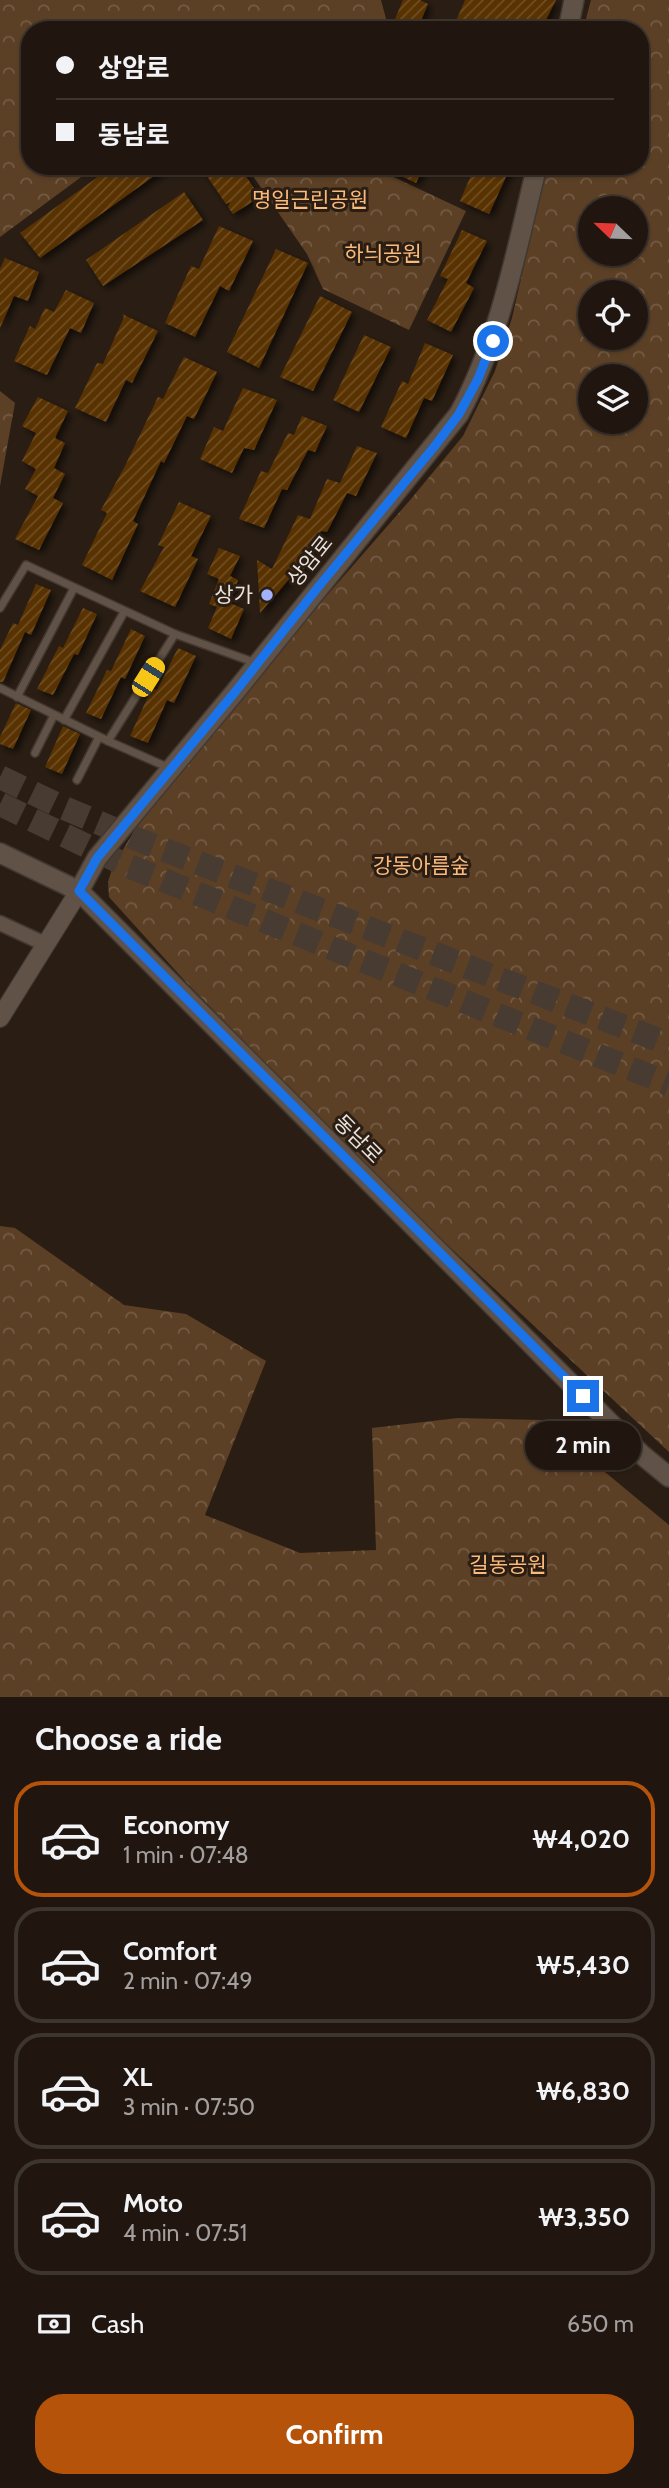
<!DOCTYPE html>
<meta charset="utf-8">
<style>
:root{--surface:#20160f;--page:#281f18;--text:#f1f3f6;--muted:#a29f9e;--line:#3d352f;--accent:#b45309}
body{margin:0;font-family:Cabin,"Noto Sans KR",sans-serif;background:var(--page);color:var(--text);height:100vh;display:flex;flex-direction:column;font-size:26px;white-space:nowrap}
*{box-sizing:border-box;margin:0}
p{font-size:23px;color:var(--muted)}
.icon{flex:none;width:38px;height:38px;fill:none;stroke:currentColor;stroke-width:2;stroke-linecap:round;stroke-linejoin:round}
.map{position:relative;height:1697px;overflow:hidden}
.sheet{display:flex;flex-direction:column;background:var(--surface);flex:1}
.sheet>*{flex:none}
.hud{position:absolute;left:21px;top:21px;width:628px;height:154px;border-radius:28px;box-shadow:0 2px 5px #0004,0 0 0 2px var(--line);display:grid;align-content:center;height:154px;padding:0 35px;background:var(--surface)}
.needle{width:46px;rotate:293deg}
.fabs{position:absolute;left:578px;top:196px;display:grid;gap:14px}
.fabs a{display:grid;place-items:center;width:70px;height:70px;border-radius:50%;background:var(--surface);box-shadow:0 2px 5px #0004,0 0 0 2px var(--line);font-size:35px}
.end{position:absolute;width:32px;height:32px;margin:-16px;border:9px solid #1a73e8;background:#fff;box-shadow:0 0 0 4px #fff}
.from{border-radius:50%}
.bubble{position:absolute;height:49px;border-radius:24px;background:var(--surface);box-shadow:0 2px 5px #0004,0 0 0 2px var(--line);font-size:23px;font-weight:700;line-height:49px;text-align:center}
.car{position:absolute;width:21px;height:42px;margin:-21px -10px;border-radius:9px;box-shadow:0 0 5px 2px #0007;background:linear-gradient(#f5c518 24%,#345 0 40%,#f5c518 0 76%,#345 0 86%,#f5c518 0)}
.hud b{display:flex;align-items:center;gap:24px;height:66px;font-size:26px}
.hud b+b{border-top:2px solid var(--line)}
.hud i{width:18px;height:18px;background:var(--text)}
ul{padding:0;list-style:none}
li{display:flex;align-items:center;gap:21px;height:116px;margin:0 14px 10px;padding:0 21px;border:4px solid var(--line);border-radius:28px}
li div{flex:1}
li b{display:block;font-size:26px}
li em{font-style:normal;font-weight:700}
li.current{border-color:var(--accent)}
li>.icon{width:63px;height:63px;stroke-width:1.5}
h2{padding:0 35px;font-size:32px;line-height:84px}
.pay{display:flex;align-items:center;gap:18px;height:77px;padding:0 35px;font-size:26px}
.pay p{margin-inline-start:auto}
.button{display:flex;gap:14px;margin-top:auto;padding:14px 35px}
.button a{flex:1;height:80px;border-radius:28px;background:var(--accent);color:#fff;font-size:28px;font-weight:700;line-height:80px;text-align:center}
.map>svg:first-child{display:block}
</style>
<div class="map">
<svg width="669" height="1697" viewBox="0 0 669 1697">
<defs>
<pattern id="forest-crowns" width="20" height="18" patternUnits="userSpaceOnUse" patternTransform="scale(1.75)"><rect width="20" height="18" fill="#5c4025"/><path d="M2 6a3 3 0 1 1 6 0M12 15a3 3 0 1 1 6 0" fill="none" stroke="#745b44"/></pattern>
<pattern id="building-hatch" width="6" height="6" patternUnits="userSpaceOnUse" patternTransform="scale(1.75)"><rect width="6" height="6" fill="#583100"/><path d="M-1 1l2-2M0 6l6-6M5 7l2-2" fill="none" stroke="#704f25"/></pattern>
<filter id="shadow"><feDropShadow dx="4" dy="4" stdDeviation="3.5" flood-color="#0009"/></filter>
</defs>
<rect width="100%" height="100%" fill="#2a1e14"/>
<!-- forest -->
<g fill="url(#forest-crowns)" fill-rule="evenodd">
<polygon points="0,0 381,0 389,30 30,30 30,166 96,166 0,237"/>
<path d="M591,0H669V1452L393,1194L185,981L109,897L108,882L113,866L144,815L241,694L411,499L463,436L495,371L512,318L547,166H640V30H583ZM590,208H635V254H590ZM590,292H635V338H590ZM590,376H635V422H590Z"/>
<polygon points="246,166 384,166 383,172 466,211 409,330 323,289 307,254"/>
<polygon points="0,391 15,403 0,486"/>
<polygon points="0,1226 15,1228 124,1305 186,1314 266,1361 205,1515 300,1553 376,1550 372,1428 458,1418 542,1420 669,1525 669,1697 0,1697"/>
</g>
<!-- building -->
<g fill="url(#building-hatch)" filter="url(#shadow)">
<polygon points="403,0 420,0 428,4 417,30 399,30 392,26"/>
<polygon points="465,0 556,0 541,30 511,30 493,21 489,30 452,30"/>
<polygon points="113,166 168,166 40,258 20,233"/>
<polygon points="200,166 239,166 260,197 233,214 228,207 230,202 226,204"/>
<polygon points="380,166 424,166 416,183"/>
<polygon points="475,166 511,166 489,214 460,201"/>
<polygon points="184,192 203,220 103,286 86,260"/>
<polygon points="219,226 253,241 229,291 220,286 195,337 165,323 191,266 199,269"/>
<polygon points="462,230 487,241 466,283 474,288 451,332 427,320 448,279 440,276"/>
<polygon points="276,249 308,263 259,368 227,352"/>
<polygon points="5,258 39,272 28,301 14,296 0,328 0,269"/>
<polygon points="66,290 94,303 81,333 70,328 47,375 14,361 30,326 35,329 45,308 54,312"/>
<polygon points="320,296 352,312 313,391 280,377"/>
<polygon points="122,314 158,331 132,383 126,380 106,422 75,408 97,363 103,364 124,317"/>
<polygon points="364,335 391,347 359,412 333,400"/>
<polygon points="425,343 453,355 432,401 424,398 406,438 381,427 402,381 408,384"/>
<polygon points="184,357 217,372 194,419 187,416 164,463 161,461 133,521 138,524 112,580 82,565 107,513 101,510 125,466 158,397 163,399"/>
<polygon points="243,388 277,400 254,450 244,448 232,473 200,459 214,427 223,431"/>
<polygon points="38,397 68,411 55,438 65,443 54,468 65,474 53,498 63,503 39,550 15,539 38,496 25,489 36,469 22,461 36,433 22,426"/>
<polygon points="302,416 327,426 315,452 308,450 287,490 282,489 264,528 239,519 261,471 268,473 288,433 294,435"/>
<polygon points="357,446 377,453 356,496 347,493 327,532 321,531 303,572 297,570 260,613 257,560 272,569 298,515 310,519 327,479 340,483"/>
<polygon points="179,502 211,516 191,556 198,559 175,607 140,591 164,547 158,545"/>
<polygon points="219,548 240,556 230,576 238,580 230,603 244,609 231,639 208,628 217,607 209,604 219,579 207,574"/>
<polygon points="36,584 51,590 31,635 25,632 3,682 0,682 0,650 13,623 18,625"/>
<polygon points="83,608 97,614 78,655 74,654 53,695 37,689 59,646 63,648"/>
<polygon points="131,629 145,636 125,679 121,677 101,719 86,713 107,670 111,671"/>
<polygon points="178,648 196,656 174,703 167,700 148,743 130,736 152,688 157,690"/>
<polygon points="16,703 31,710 13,749 0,744 0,737"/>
<polygon points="63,726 80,734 62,774 45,767"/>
</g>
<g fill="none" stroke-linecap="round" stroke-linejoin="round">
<!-- motorway-tunnel -->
<g stroke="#473b32" stroke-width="24" stroke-dasharray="24 12" stroke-linecap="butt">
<polyline points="0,777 62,807 144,842 669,1044"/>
<polyline points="0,804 126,865 669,1084"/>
</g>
<!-- service casing -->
<g stroke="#423832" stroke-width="10">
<g id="service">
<polyline points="0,608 26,565 175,634 256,663"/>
<polyline points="0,688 108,741 175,634"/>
<polyline points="17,697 74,588"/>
<polyline points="64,720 124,612"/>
<polyline points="108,741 167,767"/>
<polyline points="35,753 54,715"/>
<polyline points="77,780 99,737"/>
</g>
</g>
<!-- minor casing -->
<g stroke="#423832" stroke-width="17">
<polyline id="minor" points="0,923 45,944"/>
</g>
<!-- tertiary casing -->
<g stroke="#423832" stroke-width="20">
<polyline id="tertiary" points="0,1018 79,891"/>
</g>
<!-- secondary casing -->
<g stroke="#423832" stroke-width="22">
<g id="secondary">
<polyline points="568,30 574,0"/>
<polyline points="0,853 79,891 641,1454 669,1477"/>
<path d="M79,891L97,858L235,692L459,414C501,336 516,251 537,166"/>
</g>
</g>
<!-- service -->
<use href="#service" stroke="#605246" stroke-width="7"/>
<!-- minor -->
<use href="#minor" stroke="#605246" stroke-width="14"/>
<!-- tertiary -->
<use href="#tertiary" stroke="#605246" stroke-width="18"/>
<!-- secondary -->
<use href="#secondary" stroke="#605246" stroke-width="19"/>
</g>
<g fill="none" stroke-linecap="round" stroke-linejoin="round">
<!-- route -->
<polyline stroke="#1a73e8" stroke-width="9" points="493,341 478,379 459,414 434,447 319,586 235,692 97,858 79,891 583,1396"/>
</g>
<!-- markers -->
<circle fill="#a3b2fd" stroke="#2a1e14" stroke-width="2.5" cx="267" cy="595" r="7"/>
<g text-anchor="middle" stroke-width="6" stroke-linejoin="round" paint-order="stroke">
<!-- park labels -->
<g font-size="21" fill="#fcba7a" stroke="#2a1e14">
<text x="310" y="207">명일근린공원</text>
<text x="383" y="261">하늬공원</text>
<text x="421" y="873">강동아름숲</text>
<text x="508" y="1572">길동공원</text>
</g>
<!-- street labels -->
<g font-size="21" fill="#eae2db" stroke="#2a1e14">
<text transform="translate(310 561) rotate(-51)" y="7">상암로</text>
<text transform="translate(358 1139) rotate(45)" y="7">동남로</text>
</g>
<!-- poi labels -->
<g font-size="21" fill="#eae2db" stroke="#2a1e14" text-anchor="end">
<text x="253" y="602">상가</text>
</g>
</g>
</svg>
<div class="fabs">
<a><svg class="needle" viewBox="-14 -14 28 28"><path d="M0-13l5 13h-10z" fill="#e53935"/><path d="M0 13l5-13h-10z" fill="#a29f9e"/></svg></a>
<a><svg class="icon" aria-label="locate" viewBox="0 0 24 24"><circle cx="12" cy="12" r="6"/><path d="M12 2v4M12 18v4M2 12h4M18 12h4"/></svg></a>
<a><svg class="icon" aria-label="layers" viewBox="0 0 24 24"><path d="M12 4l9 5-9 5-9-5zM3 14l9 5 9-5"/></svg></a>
</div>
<i class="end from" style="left:493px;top:341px"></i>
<i class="end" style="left:583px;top:1396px"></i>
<div class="bubble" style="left:525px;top:1421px;width:116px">2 min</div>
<i class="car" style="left:148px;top:677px;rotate:32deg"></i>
<div class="hud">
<b><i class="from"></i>상암로</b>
<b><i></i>동남로</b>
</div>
</div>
<section class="sheet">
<h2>Choose a ride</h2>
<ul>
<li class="current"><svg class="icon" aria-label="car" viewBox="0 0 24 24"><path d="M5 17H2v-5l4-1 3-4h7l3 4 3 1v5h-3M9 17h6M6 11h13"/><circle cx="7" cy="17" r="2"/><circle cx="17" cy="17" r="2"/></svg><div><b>Economy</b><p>1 min · 07:48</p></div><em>₩4,020</em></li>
<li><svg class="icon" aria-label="car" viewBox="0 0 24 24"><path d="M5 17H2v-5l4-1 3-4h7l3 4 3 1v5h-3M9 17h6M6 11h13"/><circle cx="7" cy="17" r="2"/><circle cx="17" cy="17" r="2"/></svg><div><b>Comfort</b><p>2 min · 07:49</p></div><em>₩5,430</em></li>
<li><svg class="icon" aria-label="car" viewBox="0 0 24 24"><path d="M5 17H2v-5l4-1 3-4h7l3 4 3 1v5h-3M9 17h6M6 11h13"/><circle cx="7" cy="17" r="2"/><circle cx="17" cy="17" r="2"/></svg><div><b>XL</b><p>3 min · 07:50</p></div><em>₩6,830</em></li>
<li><svg class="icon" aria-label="car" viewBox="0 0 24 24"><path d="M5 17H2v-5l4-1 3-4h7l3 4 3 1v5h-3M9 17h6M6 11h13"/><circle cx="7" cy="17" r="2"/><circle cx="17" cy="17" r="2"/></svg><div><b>Moto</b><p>4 min · 07:51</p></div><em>₩3,350</em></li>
</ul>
<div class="pay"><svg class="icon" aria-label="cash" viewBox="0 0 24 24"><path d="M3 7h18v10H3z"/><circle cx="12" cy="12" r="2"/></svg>Cash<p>650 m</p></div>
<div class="button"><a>Confirm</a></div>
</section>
